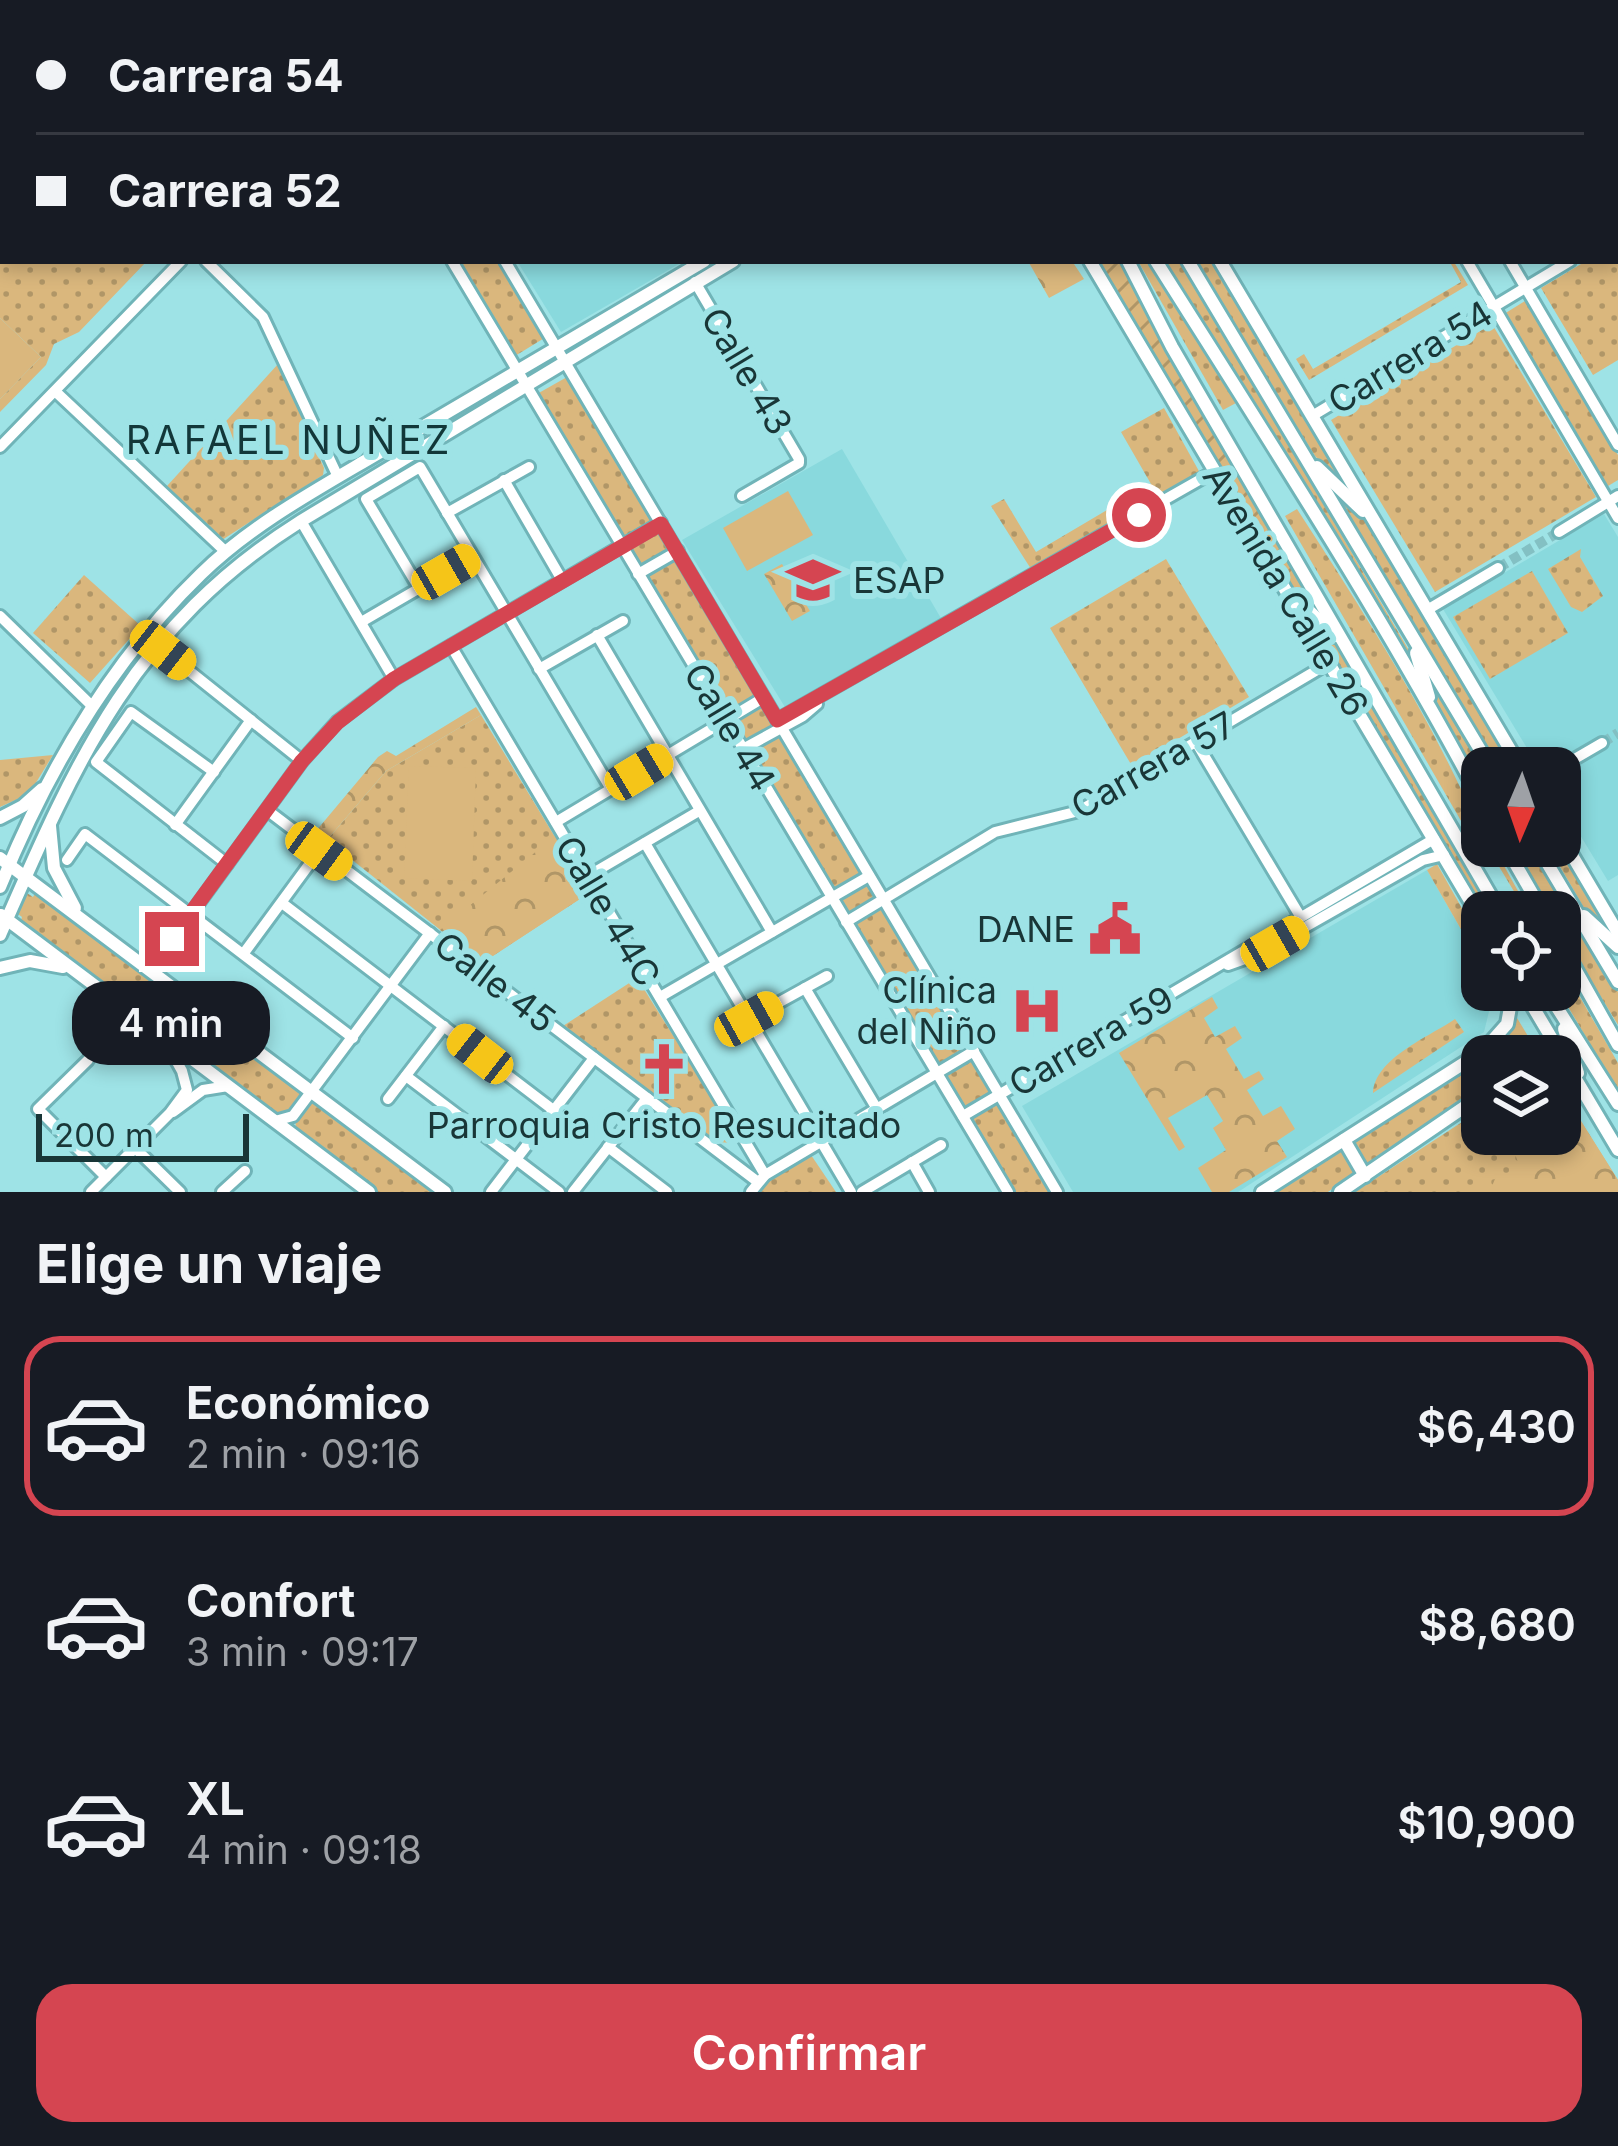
<!DOCTYPE html>
<html lang="es">
<meta charset="utf-8">
<style>
:root{--surface:#171b24;--page:#20242c;--text:#f1f3f6;--muted:#9ea1a6;--line:#363941;--accent:#d54551}
body{margin:0;font-family:Inter,sans-serif;background:var(--page);color:var(--text);height:100vh;display:flex;flex-direction:column;font-size:45px;white-space:nowrap}
*{box-sizing:border-box;margin:0}
p{font-size:39px;color:var(--muted)}
.icon{flex:none;width:66px;height:66px;fill:none;stroke:currentColor;stroke-width:2;stroke-linecap:round;stroke-linejoin:round}
.map{position:relative;height:1192px;overflow:hidden}
.side{display:flex;flex-direction:column;background:var(--surface);flex:1}
.side>*{flex:none}
.guide{position:absolute;left:0px;top:0px;width:1620px;height:264px;box-shadow:0 6px 18px #0003;display:grid;align-content:center;height:264px;padding:0 36px;background:var(--surface)}
.needle{width:78px;rotate:182deg}
.tools{position:absolute;left:1461px;top:747px;display:grid;gap:24px}
.tools a{display:grid;place-items:center;width:120px;height:120px;border-radius:24px;background:var(--surface);box-shadow:0 6px 18px #0003;font-size:60px}
.scale{position:absolute;left:36px;bottom:30px;width:213px;box-sizing:border-box;padding-left:12px;border:6px solid #193637;border-top:0;font-size:33px;line-height:42px;white-space:nowrap;color:#193637;-webkit-text-stroke:9px #9ee3e6;paint-order:stroke}
.end{position:absolute;width:54px;height:54px;margin:-27px;border:15px solid #d54551;background:#fff;box-shadow:0 0 0 6px #fff}
.from{border-radius:50%}
.bubble{position:absolute;height:84px;border-radius:36px;background:var(--surface);box-shadow:0 6px 18px #0003;font-size:39px;font-weight:600;line-height:84px;text-align:center}
.car{position:absolute;width:36px;height:72px;margin:-36px -18px;border-radius:15px;box-shadow:0 0 9px 3px #0007;background:linear-gradient(#f5c518 24%,#345 0 40%,#f5c518 0 76%,#345 0 86%,#f5c518 0)}
.guide b{display:flex;align-items:center;gap:42px;height:114px;font-size:45px}
.guide b+b{border-top:3px solid var(--line)}
.guide i{width:30px;height:30px;background:var(--text)}
ul{padding:0;list-style:none}
li{display:flex;align-items:center;gap:36px;height:180px;margin:0 24px 18px;padding:0 12px;border:6px solid transparent;border-radius:36px}
li div{flex:1}
li b{display:block;font-size:45px}
li em{font-style:normal;font-weight:600}
li.active{border-color:var(--accent)}
li>.icon{width:108px;height:108px;stroke-width:1.5}
h2{padding:0 36px;font-size:54px;line-height:144px}
.action{display:flex;gap:24px;margin-top:auto;padding:24px 36px}
.action a{flex:1;height:138px;border-radius:36px;background:var(--accent);color:#fff;font-size:48px;font-weight:600;line-height:138px;text-align:center}
.map>svg:first-child{display:block}
</style>
<div class="map">
<svg width="1618" height="1192" viewBox="0 0 1618 1192">
<defs>
<pattern id="grass-dots" width="8" height="8" patternUnits="userSpaceOnUse" patternTransform="scale(3)"><rect width="8" height="8" fill="#dab77d"/><path d="M2 2h.1M6 6h.1" fill="none" stroke="#b09667" stroke-width="1.8" stroke-linecap="round"/></pattern>
<pattern id="forest-crowns" width="20" height="18" patternUnits="userSpaceOnUse" patternTransform="scale(3)"><rect width="20" height="18" fill="#dab77d"/><path d="M2 6a3 3 0 1 1 6 0M12 15a3 3 0 1 1 6 0" fill="none" stroke="#b09667"/></pattern>
<pattern id="garden-furrows" width="10" height="10" patternUnits="userSpaceOnUse" patternTransform="scale(3)"><rect width="10" height="10" fill="#dab77d"/><path d="M-1 1l2-2M0 10L10 0M9 11l2-2" fill="none" stroke="#b09667"/></pattern>
</defs>
<rect width="100%" height="100%" fill="#9ee3e6"/>
<!-- built -->
<g fill="#89d9dd">
<polygon points="517,261 684,261 561,332"/>
<polygon points="842,449 942,620 788,712 682,540"/>
<polygon points="1604,514 1618,537 1618,875 1608,881 1560,802 1560,768 1539,768 1443,609"/>
<polygon points="1427,870 1482,966 1482,990 1490,990 1493,995 1484,1032 1238,1192 1073,1192 1022,1106"/>
</g>
<!-- grass -->
<g fill="url(#grass-dots)">
<polygon points="0,194 3,261 147,261 79,332 54,344 46,365 0,412 0,399 41,357 0,318"/>
<polygon points="1618,242 1618,360 1593,375 1541,288 1586,261 1617,261"/>
<polygon points="459,261 500,261 546,337 515,356"/>
<polygon points="1138,261 1146,261 1236,403 1223,410"/>
<polygon points="1160,261 1181,261 1414,659 1421,687 1240,383"/>
<polygon points="1195,261 1214,261 1356,499 1315,456"/>
<polygon points="1454,262 1468,285 1309,380 1296,359 1304,354 1313,369 1461,282 1451,264"/>
<polygon points="1525,301 1618,455 1618,480 1608,486 1504,314"/>
<polygon points="1492,324 1596,497 1435,592 1331,420"/>
<polygon points="278,364 324,468 323,475 222,540 167,486"/>
<polygon points="567,377 1052,1192 1014,1192 537,394"/>
<polygon points="1164,408 1200,473 1031,569 991,506 1004,499 1036,552 1151,484 1121,432"/>
<polygon points="1326,483 1375,530 1516,768 1497,768"/>
<path d="M1297,509C1355,599 1414,690 1460,787C1470,808 1482,822 1482,846H1493L1518,891L1515,893L1492,855L1483,859L1285,516Z"/>
<polygon points="1581,549 1580,557 1603,596 1582,612 1571,607 1548,569"/>
<polygon points="1166,559 1249,697 1132,766 1050,628"/>
<polygon points="1532,571 1568,633 1490,679 1453,617"/>
<polygon points="84,575 141,626 90,683 33,633"/>
<polygon points="1306,614 1331,636 1349,665 1494,912 1484,912"/>
<polygon points="1426,665 1486,768 1482,768 1482,789 1439,709"/>
<polygon points="481,715 589,893 482,963 327,840 386,771"/>
<polygon points="53,755 29,794 0,807 0,760"/>
<polygon points="1513,846 1532,846 1541,861 1618,992 1618,1025 1560,930 1560,912 1549,912"/>
<polygon points="1548,846 1560,846 1617,942 1587,913"/>
<polygon points="1437,864 1482,944 1482,966 1427,870"/>
<polygon points="37,890 306,1093 283,1117 20,923 22,917 15,912 24,891 33,897"/>
<polygon points="637,978 735,1134 733,1143 717,1142 563,1026"/>
<polygon points="1577,992 1618,1063 1618,1091 1564,1000"/>
<polygon points="1514,1013 1540,1056 1482,1056 1482,1091 1364,1167 1352,1141 1483,1055"/>
<path d="M1455,1019L1464,1032L1373,1093C1375,1058 1429,1037 1455,1019Z"/>
<polygon points="1560,1094 1569,1102 1618,1180 1618,1192 1355,1192 1482,1109 1482,1134 1560,1134"/>
<polygon points="313,1098 438,1192 376,1192 297,1132 295,1121"/>
<polygon points="1340,1147 1356,1167 1355,1172 1328,1192 1269,1192"/>
<polygon points="809,1152 836,1192 755,1192 767,1177"/>
</g>
<!-- forest -->
<g fill="url(#forest-crowns)">
<polygon points="1028,261 1072,261 1084,279 1049,298"/>
<polygon points="782,564 810,611 792,621 764,574"/>
<polygon points="476,707 481,715 386,771 327,840 316,831 378,757 387,751 396,756"/>
<polygon points="555,836 589,893 482,963 440,930"/>
<polygon points="1212,997 1218,1008 1204,1018 1215,1037 1235,1026 1242,1038 1226,1049 1244,1079 1259,1071 1264,1079 1247,1090 1263,1116 1281,1106 1295,1129 1277,1141 1287,1157 1229,1192 1212,1192 1198,1168 1226,1150 1213,1128 1223,1121 1207,1095 1168,1118 1185,1147 1179,1151 1119,1053"/>
<polygon points="1560,1094 1569,1102 1618,1180 1618,1192 1476,1192 1492,1186 1495,1179 1512,1175 1519,1165 1515,1154 1524,1138 1520,1134 1560,1134"/>
</g>
<!-- garden -->
<polygon fill="url(#garden-furrows)" points="1096,261 1124,261 1331,626 1295,593"/>
<!-- pitch -->
<g fill="#dab77d">
<polygon points="0,318 41,357 0,399"/>
<polygon points="788,491 813,535 747,571 723,528"/>
<polygon points="409,766 476,768 472,881 404,878"/>
</g>
<g fill="none" stroke-linecap="round" stroke-linejoin="round">
<!-- minor-tunnel -->
<g stroke="#83c0c3" stroke-width="10" stroke-dasharray="10 5" stroke-linecap="butt">
<polyline points="1498,568 1559,532"/>
<polyline points="1602,743 1618,733"/>
</g>
<!-- minor casing -->
<g stroke="#70b4b8" stroke-width="16">
<g id="minor">
<polyline points="351,0 352,3"/>
<polyline points="1259,0 1259,3"/>
<polyline points="469,3 474,0"/>
<polyline points="1377,3 1382,0"/>
<polyline points="1617,232 1618,231"/>
<polyline points="206,261 263,317 338,477"/>
<polyline points="452,261 1008,1192"/>
<polyline points="505,261 1057,1192"/>
<polyline points="1467,261 1618,518"/>
<polyline points="1510,261 1618,445"/>
<polyline points="695,282 799,459 799,463 742,496"/>
<polyline points="56,392 226,552"/>
<polyline points="1312,416 1570,261"/>
<polyline points="0,447 181,261"/>
<polyline points="504,480 562,580"/>
<polyline points="447,513 529,467"/>
<polyline points="301,521 394,679"/>
<polyline points="1559,532 1618,496"/>
<polyline points="638,574 678,551"/>
<polyline points="419,588 366,499 420,467 611,789"/>
<polyline points="1427,610 1498,568"/>
<polyline points="0,616 91,705"/>
<polyline points="363,621 473,557"/>
<polyline points="597,635 772,932"/>
<polyline points="158,646 302,761"/>
<polyline points="451,646 765,1175"/>
<polyline points="539,669 623,621"/>
<polyline points="777,720 1215,471"/>
<polyline points="1196,742 1300,916"/>
<polyline points="743,749 803,716 817,704"/>
<polyline points="1559,768 1602,743"/>
<polyline points="214,772 131,712 96,762 227,864"/>
<polyline points="267,810 758,1182"/>
<polyline points="556,822 763,698"/>
<polyline points="175,825 251,720"/>
<polyline points="645,843 851,1192"/>
<polyline points="67,860 85,834 353,1038"/>
<polyline points="588,876 699,811"/>
<polyline points="282,903 552,1109"/>
<polyline points="846,922 995,832 1079,811 1329,663"/>
<polyline points="244,953 319,851"/>
<polyline points="1228,965 1256,955 1423,860 1444,855"/>
<polyline points="150,970 302,761 337,722 394,679 661,523"/>
<polyline points="805,988 877,1109"/>
<polyline points="660,997 869,876"/>
<polyline points="749,1019 827,976"/>
<polyline points="88,1060 38,1109 106,1177"/>
<polyline points="406,1076 559,1192"/>
<polyline points="388,1099 444,1026"/>
<polyline points="173,1112 203,1090 228,1086"/>
<polyline points="963,1116 1434,839"/>
<polyline points="275,1121 293,1116 430,933"/>
<polyline points="608,1147 667,1192"/>
<polyline points="135,1148 180,1192"/>
<polyline points="912,1162 929,1192"/>
<polyline points="91,1192 170,1113 187,1090 182,1071 163,1037"/>
<polyline points="222,1192 245,1171"/>
<polyline points="491,1192 594,1058"/>
<polyline points="573,1192 647,1098"/>
<polyline points="751,1192 765,1175 974,1051"/>
<polyline points="862,1192 941,1145"/>
</g>
</g>
<!-- major casing -->
<g stroke="#70b4b8" stroke-width="18">
<g id="major">
<polyline points="934,0 936,3"/>
<polyline points="974,0 976,3"/>
<polyline points="1000,0 1002,3"/>
<polyline points="1033,0 1035,3"/>
<polyline points="1491,0 1493,3"/>
<polyline points="1509,0 1510,3"/>
<polyline points="1147,3 1152,0"/>
<polyline points="1177,3 1182,0"/>
<polyline points="1211,3 1211,0"/>
<polyline points="1617,164 1618,165"/>
<polyline points="1617,194 1618,196"/>
<polyline points="1090,261 1482,921"/>
<polyline points="1128,261 1172,347 1500,912"/>
<path d="M1156,261C1268,439 1383,616 1482,802"/>
<polyline points="1188,261 1491,768"/>
<polyline points="1220,261 1521,768"/>
<polyline points="1317,467 1363,511"/>
<polyline points="1298,600 1335,636"/>
<polyline points="1416,653 1429,697"/>
<polyline points="0,818 23,806 42,789"/>
<polyline points="50,826 54,868 75,908"/>
<polyline points="1560,835 1618,933"/>
<polyline points="1505,846 1543,912"/>
<polyline points="1537,846 1618,982"/>
<polyline points="0,858 445,1192"/>
<path d="M0,887C47,771 110,662 201,574C256,520 331,482 397,442C500,382 601,321 704,261"/>
<polyline points="1,915 369,1192"/>
<polyline points="1584,916 1618,947"/>
<path d="M0,935C76,761 133,627 301,521L733,261"/>
<polyline points="1560,942 1618,1045"/>
<polyline points="0,968 30,961 63,967"/>
<polyline points="1523,990 1618,1150"/>
<polyline points="1546,990 1618,1104"/>
<polyline points="1564,1029 1578,1073"/>
<polyline points="1344,1140 1365,1176"/>
<polyline points="1262,1192 1483,1051 1507,1024 1513,990"/>
<polyline points="1340,1192 1482,1095"/>
</g>
</g>
<!-- minor -->
<use href="#minor" stroke="#fff" stroke-width="10"/>
<!-- major -->
<use href="#major" stroke="#fff" stroke-width="12"/>
</g>
<g fill="none" stroke-linecap="round" stroke-linejoin="round">
<!-- route -->
<polyline stroke="#d54551" stroke-width="15" points="172,939 302,761 338,722 394,679 661,524 777,720 1139,515"/>
</g>
<!-- icons -->
<defs>
<g id="university-bare" transform="scale(4.14)"><path d="M0-5L7-2L0 1L-7-2ZM-4 1L0 2.5L4 1V4Q0 6-4 4Z" fill="#d54551" stroke="#9ee3e6" stroke-width="2.5" paint-order="stroke"/></g>
<g id="civic-bare" transform="scale(4.14)"><path d="M-.6-6.5H3V-4.5H.6V-3L4-1V1h2V6H-6V1h2V-1L-.6-3ZM-1.2 2.5V6h2.4V2.5Z" fill="#d54551" stroke="#9ee3e6" stroke-width="2.5" paint-order="stroke"/></g>
<g id="hospital-bare" transform="scale(4.14)"><path d="M-5-5h3v3.5h4V-5h3V5h-3V1.5h-4V5h-3Z" fill="#d54551" stroke="#9ee3e6" stroke-width="2.5" paint-order="stroke"/></g>
<g id="church-bare" transform="scale(4.14)"><path d="M-1.2-6h2.4v3.5h3.3v2.4h-3.3V6h-2.4V-.1h-3.3v-2.4h3.3Z" fill="#d54551" stroke="#9ee3e6" stroke-width="2.5" paint-order="stroke"/></g>
</defs>
<g fill-rule="evenodd">
<use href="#university-bare" x="813" y="580"/>
<use href="#civic-bare" x="1115" y="929"/>
<use href="#hospital-bare" x="1037" y="1011"/>
<use href="#church-bare" x="664" y="1069"/>
</g>
<g text-anchor="middle" stroke-width="12" stroke-linejoin="round" paint-order="stroke">
<!-- street labels -->
<g font-size="36" fill="#193637" stroke="#9ee3e6">
<text transform="translate(1410 357) rotate(-31)" y="13">Carrera 54</text>
<text transform="translate(747 371) rotate(59)" y="13">Calle 43</text>
<text transform="translate(1286 591) rotate(59)" y="13">Avenida Calle 26</text>
<text transform="translate(730 727) rotate(59)" y="13">Calle 44</text>
<text transform="translate(1153 765) rotate(-29)" y="13">Carrera 57</text>
<text transform="translate(608 911) rotate(59)" y="13">Calle 44C</text>
<text transform="translate(495 982) rotate(37)" y="13">Calle 45</text>
<text transform="translate(1091 1041) rotate(-30)" y="13">Carrera 59</text>
</g>
<!-- poi labels -->
<g font-size="36" fill="#193637" stroke="#9ee3e6" text-anchor="end">
<text x="853" y="593" text-anchor="start">ESAP</text>
<text x="1075" y="942">DANE</text>
<text x="997" y="1003">Clínica<tspan x="997" dy="41">del Niño</tspan></text>
<text x="664" y="1138" text-anchor="middle">Parroquia Cristo Resucitado</text>
</g>
<!-- neighbourhood labels -->
<g font-size="39" letter-spacing="3" fill="#123739" stroke="#9ee3e6">
<text x="289" y="454">RAFAEL NUÑEZ</text>
</g>
</g>
</svg>
<div class="tools">
<a><svg class="needle" viewBox="-14 -14 28 28"><path d="M0-13l5 13h-10z" fill="#e53935"/><path d="M0 13l5-13h-10z" fill="#9ea1a6"/></svg></a>
<a><svg class="icon" aria-label="locate" viewBox="0 0 24 24"><circle cx="12" cy="12" r="6"/><path d="M12 2v4M12 18v4M2 12h4M18 12h4"/></svg></a>
<a><svg class="icon" aria-label="layers" viewBox="0 0 24 24"><path d="M12 4l9 5-9 5-9-5zM3 14l9 5 9-5"/></svg></a>
</div>
<div class="scale">200 m</div>
<i class="end from" style="left:1139px;top:515px"></i>
<i class="end" style="left:172px;top:939px"></i>
<div class="bubble" style="left:72px;top:981px;width:198px">4 min</div>
<i class="car" style="left:446px;top:572px;rotate:60deg"></i>
<i class="car" style="left:163px;top:650px;rotate:128deg"></i>
<i class="car" style="left:639px;top:772px;rotate:59deg"></i>
<i class="car" style="left:319px;top:851px;rotate:126deg"></i>
<i class="car" style="left:1275px;top:944px;rotate:60deg"></i>
<i class="car" style="left:749px;top:1019px;rotate:61deg"></i>
<i class="car" style="left:480px;top:1054px;rotate:308deg"></i>
<div class="guide">
<b><i class="from"></i>Carrera 54</b>
<b><i></i>Carrera 52</b>
</div>
</div>
<section class="side">
<h2>Elige un viaje</h2>
<ul>
<li class="active"><svg class="icon" aria-label="car" viewBox="0 0 24 24"><path d="M5 17H2v-5l4-1 3-4h7l3 4 3 1v5h-3M9 17h6M6 11h13"/><circle cx="7" cy="17" r="2"/><circle cx="17" cy="17" r="2"/></svg><div><b>Económico</b><p>2 min · 09:16</p></div><em>$6,430</em></li>
<li><svg class="icon" aria-label="car" viewBox="0 0 24 24"><path d="M5 17H2v-5l4-1 3-4h7l3 4 3 1v5h-3M9 17h6M6 11h13"/><circle cx="7" cy="17" r="2"/><circle cx="17" cy="17" r="2"/></svg><div><b>Confort</b><p>3 min · 09:17</p></div><em>$8,680</em></li>
<li><svg class="icon" aria-label="car" viewBox="0 0 24 24"><path d="M5 17H2v-5l4-1 3-4h7l3 4 3 1v5h-3M9 17h6M6 11h13"/><circle cx="7" cy="17" r="2"/><circle cx="17" cy="17" r="2"/></svg><div><b>XL</b><p>4 min · 09:18</p></div><em>$10,900</em></li>
</ul>
<div class="action"><a>Confirmar</a></div>
</section>
